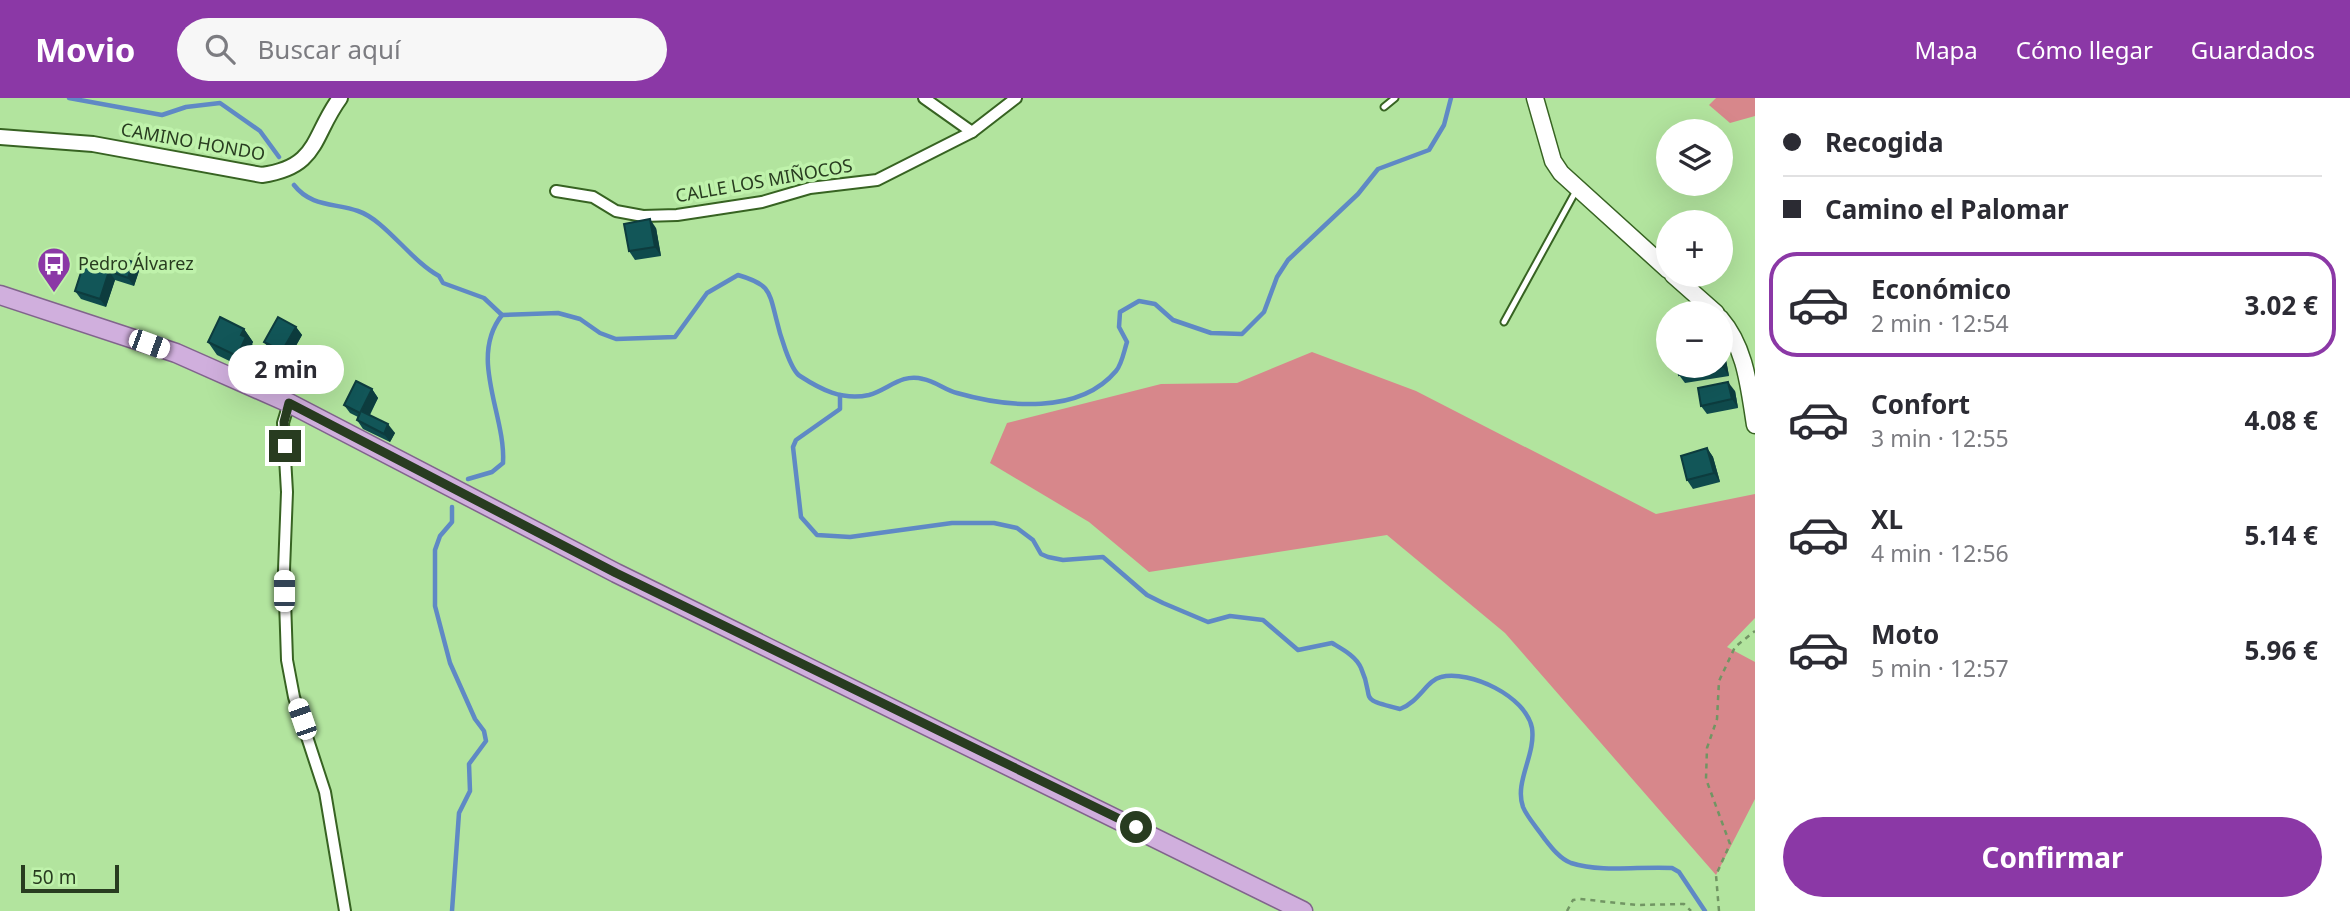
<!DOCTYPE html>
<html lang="es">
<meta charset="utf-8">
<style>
:root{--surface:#fff;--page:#f7f7f7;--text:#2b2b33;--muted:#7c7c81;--line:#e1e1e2;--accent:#8b38a6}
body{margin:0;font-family:"Noto Sans",sans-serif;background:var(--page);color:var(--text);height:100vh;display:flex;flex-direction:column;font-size:26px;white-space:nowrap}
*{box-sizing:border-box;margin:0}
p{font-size:23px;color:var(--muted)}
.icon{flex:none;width:38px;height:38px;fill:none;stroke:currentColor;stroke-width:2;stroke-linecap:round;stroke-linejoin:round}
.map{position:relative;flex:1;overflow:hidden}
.side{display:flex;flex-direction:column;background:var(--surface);width:595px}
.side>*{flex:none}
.hud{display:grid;align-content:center;height:154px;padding:0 28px;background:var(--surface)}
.fabs{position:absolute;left:1656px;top:21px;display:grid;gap:14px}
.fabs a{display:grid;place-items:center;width:77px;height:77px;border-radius:50%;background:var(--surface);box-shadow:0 7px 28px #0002;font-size:35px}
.scale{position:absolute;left:21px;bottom:18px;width:98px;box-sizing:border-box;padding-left:7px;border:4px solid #283c20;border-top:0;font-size:19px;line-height:24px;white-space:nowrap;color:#283c20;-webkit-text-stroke:5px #bff2ab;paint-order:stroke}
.end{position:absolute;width:32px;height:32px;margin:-16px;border:9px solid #283c20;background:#fff;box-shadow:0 0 0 4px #fff}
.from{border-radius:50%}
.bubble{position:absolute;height:49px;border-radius:24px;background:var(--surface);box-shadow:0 7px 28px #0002;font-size:23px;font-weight:700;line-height:49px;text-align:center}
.car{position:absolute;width:21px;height:42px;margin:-21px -10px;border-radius:9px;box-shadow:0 0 5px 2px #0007;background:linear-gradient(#fff 24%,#345 0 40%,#fff 0 76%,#345 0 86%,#fff 0)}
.hud b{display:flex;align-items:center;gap:24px;height:66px;font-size:26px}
.hud b+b{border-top:2px solid var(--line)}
.hud i{width:18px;height:18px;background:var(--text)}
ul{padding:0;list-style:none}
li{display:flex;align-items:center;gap:21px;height:105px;margin:0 14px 10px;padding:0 14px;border:4px solid transparent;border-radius:28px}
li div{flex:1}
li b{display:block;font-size:26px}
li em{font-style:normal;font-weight:700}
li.selected{border-color:var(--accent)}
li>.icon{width:63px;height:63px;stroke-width:1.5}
.primary-button{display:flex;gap:14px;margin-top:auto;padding:14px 28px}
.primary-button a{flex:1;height:80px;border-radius:42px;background:var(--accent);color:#fff;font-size:28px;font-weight:700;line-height:80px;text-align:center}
header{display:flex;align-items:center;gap:42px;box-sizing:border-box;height:98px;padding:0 35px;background:var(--accent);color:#fff}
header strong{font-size:33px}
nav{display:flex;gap:38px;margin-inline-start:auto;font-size:24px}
.search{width:490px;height:63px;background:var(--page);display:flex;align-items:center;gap:18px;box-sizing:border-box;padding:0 24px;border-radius:38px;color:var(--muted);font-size:26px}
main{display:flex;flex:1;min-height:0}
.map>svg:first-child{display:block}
</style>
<header>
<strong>Movio</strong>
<div class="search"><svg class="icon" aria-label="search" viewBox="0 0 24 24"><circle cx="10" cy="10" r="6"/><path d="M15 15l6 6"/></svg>Buscar aquí</div>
<nav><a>Mapa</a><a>Cómo llegar</a><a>Guardados</a></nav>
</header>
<main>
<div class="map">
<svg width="1755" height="813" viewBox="0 0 1755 813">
<rect width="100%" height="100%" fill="#b2e49e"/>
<!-- green -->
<g fill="#d7878b">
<polygon points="1716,0 1755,0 1755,18 1730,25 1709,7"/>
<polygon points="1312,254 1416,293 1656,416 1755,396 1755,520 1727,549 1755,564 1755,701 1716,777 1505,535 1387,437 1149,474 1089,424 990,365 1007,325 1161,286 1237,285"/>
</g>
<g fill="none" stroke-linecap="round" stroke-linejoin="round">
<!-- stream -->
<g stroke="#5f89c5" stroke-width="4.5">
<polyline points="69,0 162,17 186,9 220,5 260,33 279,59"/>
<path d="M294,87C311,109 335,105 358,113C385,122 411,163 439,178L443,185L484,200L502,217L558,215L580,221L600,235L616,241L675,239L707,195L738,177C769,186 769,192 776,220C779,233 790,272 800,278C820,291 842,303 869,297C888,292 901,275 923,281C935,283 945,292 957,295C1006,309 1079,317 1116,273C1122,266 1124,253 1127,244L1119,229L1120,214L1139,203L1155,206L1173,222L1211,235L1242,236L1264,214L1277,179L1288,162L1358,96L1378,71L1429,52L1444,27L1451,0"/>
<path d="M840,297V311L796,342L793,349L801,419L817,437L850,439L952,425H994L1017,430L1033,442L1041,456L1048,459L1063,462L1103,459L1147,497L1163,505L1208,524L1230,518L1263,522L1298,552L1332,545C1342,551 1356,558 1361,570C1376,603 1355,600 1400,611C1419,604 1427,582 1441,579C1470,572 1526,598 1532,630C1536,657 1514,684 1523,709C1527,719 1538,731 1544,740C1551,749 1560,761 1571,765C1603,775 1639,768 1672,770L1679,774L1705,813"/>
<path d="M468,381L492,374L503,365C506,317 468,260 502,217"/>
<polyline points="452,813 459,715 470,693 469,666 486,643 484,633 475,621 450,565 435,508 435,452 440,438 452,424 452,409"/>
</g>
<!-- service casing -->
<g stroke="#376322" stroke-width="9">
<g id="service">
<polyline points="1384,9 1395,0"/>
<polyline points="1504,224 1577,91"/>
</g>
</g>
<!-- minor casing -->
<g stroke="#376322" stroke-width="14">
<g id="minor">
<polyline points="924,0 972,34 1016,0"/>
<polyline points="556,93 593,99 616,113 643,118 677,117 762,104 810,90 877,82 972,34"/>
<polyline points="289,305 283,325 287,394 284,472 287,562 294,599 325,694 345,813"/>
</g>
</g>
<!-- tertiary casing -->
<g stroke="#376322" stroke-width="18">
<path id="tertiary" d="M0,39L93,46L262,77C319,69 312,38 340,0"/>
</g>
<!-- secondary casing -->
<g stroke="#376322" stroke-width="19">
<g id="secondary">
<polyline points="1535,0 1553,63 1561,75 1668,172"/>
<polyline points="1673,177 1716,215"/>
<path d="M1720,220C1746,250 1749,290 1755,327"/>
</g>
</g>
<!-- primary casing -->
<g stroke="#81648c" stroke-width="21">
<polyline id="primary" points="0,197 176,255 289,305 616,475 1303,813"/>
</g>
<!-- path -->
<g stroke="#719563" stroke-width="2.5" stroke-dasharray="5 5" stroke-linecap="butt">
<polyline points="1567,813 1573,802 1580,801 1637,807 1684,806 1691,813"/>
<polyline points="1719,813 1716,777 1730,746 1706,681 1707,650 1717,621 1719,583 1735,549 1755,533"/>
</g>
<!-- service -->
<use href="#service" stroke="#fff" stroke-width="5"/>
<!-- minor -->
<use href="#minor" stroke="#fff" stroke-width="10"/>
<!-- tertiary -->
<use href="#tertiary" stroke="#fff" stroke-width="14"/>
<!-- secondary -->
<use href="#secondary" stroke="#fff" stroke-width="16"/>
<!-- primary -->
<use href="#primary" stroke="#d0afdd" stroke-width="18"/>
</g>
<!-- wall -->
<g fill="#0f4a4c">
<polygon points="656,130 661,158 635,162 629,153"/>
<polygon points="133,164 139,173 134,188 115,182 106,209 81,201 75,193 105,172 123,165"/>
<polygon points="296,229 302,237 288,262 270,252 264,244"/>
<polygon points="244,231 253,244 252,246 255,252 246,271 217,257 208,244"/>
<polygon points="1720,254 1726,262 1729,278 1685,285 1679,277"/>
<polygon points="372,291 378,300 370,317 395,335 390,344 363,331 357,322 358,319 350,315 344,307"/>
<polygon points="1735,293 1738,310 1707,316 1701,308"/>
<polygon points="1707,350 1713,359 1720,384 1693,391 1687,382"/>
</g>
<!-- shaded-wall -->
<g fill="#0d3c3e">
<polygon points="650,121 656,130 661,158 655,149"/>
<polygon points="133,164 139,173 134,188 128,180"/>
<polygon points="109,173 115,182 106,209 100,201"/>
<polygon points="296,229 302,237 288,262 282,253"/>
<polygon points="244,231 253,244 252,246 255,252 246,271 237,258 241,237"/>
<polygon points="1720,254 1726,262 1729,278 1723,269"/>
<polygon points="1728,284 1735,293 1738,310 1732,301"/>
<polygon points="372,291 378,300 367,321 361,313"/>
<polygon points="388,326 395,335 390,344 384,336"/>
<polygon points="1707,350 1713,359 1720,384 1714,375"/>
</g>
<!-- building -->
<g fill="#125658" stroke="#0d3c3e" stroke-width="2">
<polygon points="650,121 655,149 629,153 624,126"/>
<polygon points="109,161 123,165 124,161 133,164 128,180 109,173 100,201 75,193 84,165 105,172"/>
<polygon points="220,219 244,231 241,237 246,239 237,258 208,244"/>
<polygon points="278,219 296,229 282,253 264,244"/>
<polygon points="1720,255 1723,269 1679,277 1677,268 1720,268"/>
<polygon points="356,283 372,291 361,313 388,326 384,336 357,322 360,315 344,307"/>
<polygon points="1728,284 1732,301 1701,308 1698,290"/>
<polygon points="1707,350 1714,375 1687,382 1681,358"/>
</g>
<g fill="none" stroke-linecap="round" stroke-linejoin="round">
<!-- route -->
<polyline stroke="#283c20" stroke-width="9" points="285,348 284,324 289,305 616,475 1136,729"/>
</g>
<!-- icons -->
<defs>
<g id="bus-pin" transform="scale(1.75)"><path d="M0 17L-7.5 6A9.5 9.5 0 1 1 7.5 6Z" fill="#8b38a6" stroke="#bff2ab"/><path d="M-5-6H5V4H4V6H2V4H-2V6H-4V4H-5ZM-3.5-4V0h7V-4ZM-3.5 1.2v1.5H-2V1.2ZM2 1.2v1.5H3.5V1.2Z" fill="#fff"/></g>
</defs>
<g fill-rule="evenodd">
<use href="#bus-pin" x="54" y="166"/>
</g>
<g text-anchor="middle" stroke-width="7" stroke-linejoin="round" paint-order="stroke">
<!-- street labels -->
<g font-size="18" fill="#283c20" stroke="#bff2ab">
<text transform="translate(193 44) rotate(10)" y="6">CAMINO HONDO</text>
<text transform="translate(764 83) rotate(-10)" y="6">CALLE LOS MIÑOCOS</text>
</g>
<!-- poi labels -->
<g font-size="18" fill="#283c20" stroke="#bff2ab" text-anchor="start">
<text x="78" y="172">Pedro Álvarez</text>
</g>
</g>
</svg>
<div class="fabs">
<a><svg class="icon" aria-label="layers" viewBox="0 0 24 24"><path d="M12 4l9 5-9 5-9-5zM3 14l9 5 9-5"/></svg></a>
<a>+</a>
<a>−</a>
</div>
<div class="scale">50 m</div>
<i class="end from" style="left:1136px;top:729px"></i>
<i class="end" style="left:285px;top:348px"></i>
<div class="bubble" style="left:228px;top:247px;width:116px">2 min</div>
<i class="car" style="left:149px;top:246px;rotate:110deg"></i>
<i class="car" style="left:284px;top:493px;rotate:0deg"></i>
<i class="car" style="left:302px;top:621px;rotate:341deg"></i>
</div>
<section class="side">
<div class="hud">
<b><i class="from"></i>Recogida</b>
<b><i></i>Camino el Palomar</b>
</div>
<ul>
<li class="selected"><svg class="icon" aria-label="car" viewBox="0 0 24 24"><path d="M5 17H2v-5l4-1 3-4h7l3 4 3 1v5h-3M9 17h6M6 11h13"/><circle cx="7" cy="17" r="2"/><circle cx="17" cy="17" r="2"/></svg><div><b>Económico</b><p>2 min · 12:54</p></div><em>3.02 €</em></li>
<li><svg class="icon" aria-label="car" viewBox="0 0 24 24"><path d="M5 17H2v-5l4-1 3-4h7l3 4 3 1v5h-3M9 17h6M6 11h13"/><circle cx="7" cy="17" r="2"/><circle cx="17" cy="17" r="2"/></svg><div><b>Confort</b><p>3 min · 12:55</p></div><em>4.08 €</em></li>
<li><svg class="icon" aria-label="car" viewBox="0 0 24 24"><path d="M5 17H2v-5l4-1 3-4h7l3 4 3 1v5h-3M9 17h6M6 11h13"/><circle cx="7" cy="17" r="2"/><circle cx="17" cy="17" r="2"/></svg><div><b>XL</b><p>4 min · 12:56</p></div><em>5.14 €</em></li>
<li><svg class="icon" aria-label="car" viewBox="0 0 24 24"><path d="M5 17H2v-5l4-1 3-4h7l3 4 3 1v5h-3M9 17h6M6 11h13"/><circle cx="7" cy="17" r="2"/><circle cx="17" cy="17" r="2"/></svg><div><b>Moto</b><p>5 min · 12:57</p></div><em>5.96 €</em></li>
</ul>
<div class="primary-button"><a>Confirmar</a></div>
</section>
</main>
